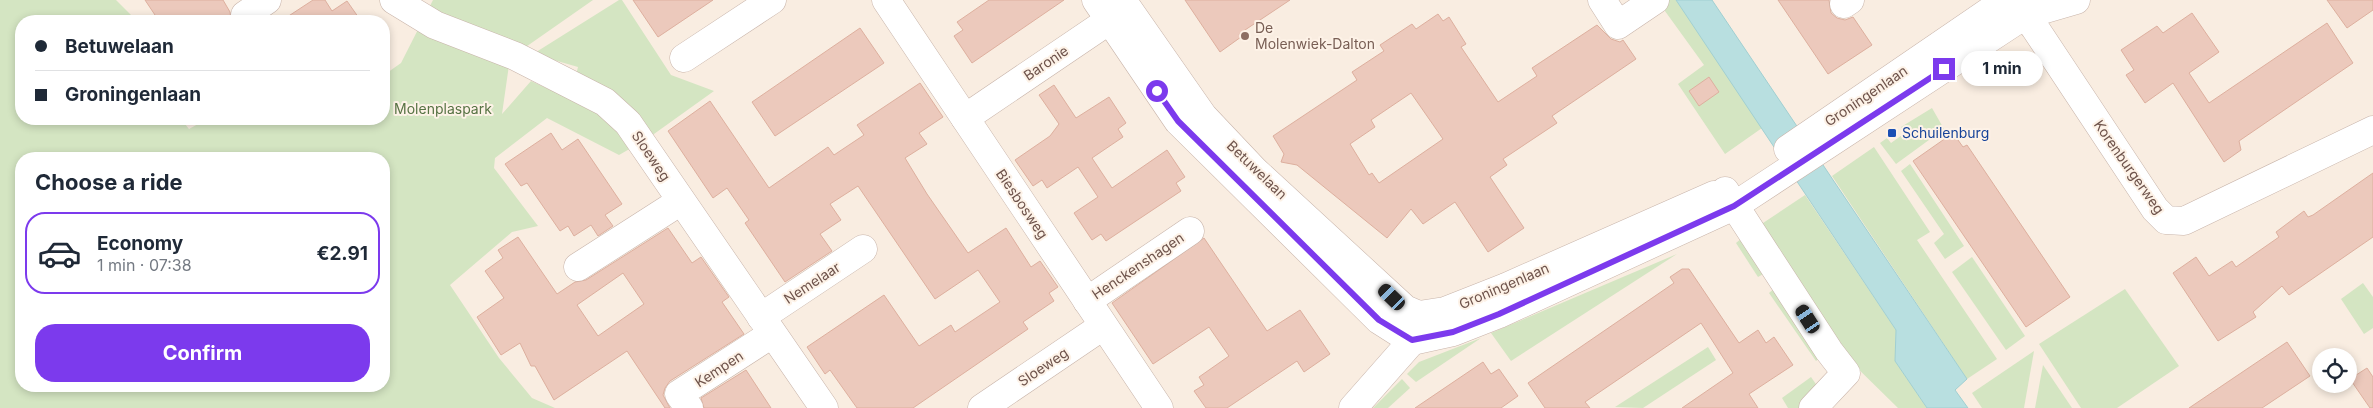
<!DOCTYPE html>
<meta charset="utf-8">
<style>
:root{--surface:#fff;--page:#f6f6f7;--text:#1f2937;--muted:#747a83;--line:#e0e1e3;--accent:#7c3aed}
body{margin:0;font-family:Inter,sans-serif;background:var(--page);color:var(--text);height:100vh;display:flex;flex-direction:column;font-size:19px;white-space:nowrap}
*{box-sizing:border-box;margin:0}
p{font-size:16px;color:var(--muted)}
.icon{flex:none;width:28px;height:28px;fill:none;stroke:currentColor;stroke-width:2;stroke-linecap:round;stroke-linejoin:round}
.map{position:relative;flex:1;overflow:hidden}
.panel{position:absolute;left:15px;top:152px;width:375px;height:240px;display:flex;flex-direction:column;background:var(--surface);border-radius:20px;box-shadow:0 2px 8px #0003}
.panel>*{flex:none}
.top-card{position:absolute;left:15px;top:15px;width:375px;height:110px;border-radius:20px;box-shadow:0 2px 8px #0003;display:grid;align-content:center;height:110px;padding:0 20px;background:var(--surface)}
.fabs{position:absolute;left:2312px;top:348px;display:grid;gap:10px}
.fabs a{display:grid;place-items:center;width:45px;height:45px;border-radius:50%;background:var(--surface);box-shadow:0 2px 8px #0003;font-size:25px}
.end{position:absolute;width:22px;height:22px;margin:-11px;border:6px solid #7c3aed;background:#fff;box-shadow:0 0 0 2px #fff}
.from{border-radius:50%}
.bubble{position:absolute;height:35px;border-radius:18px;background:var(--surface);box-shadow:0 2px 8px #0003;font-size:16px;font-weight:700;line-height:35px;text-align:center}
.car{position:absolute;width:15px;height:30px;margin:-15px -8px;border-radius:6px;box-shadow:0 0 4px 1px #0007;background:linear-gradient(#222 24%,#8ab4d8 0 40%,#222 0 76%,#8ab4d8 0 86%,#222 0)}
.top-card b{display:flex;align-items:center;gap:18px;height:48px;font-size:19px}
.top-card b+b{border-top:1px solid var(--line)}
.top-card i{width:12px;height:12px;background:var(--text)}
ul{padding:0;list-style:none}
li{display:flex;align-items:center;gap:15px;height:82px;margin:0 10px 8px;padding:0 10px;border:2px solid var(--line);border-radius:20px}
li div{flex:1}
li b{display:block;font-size:19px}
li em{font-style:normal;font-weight:700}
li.current{border-color:var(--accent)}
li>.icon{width:45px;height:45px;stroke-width:1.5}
h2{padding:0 20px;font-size:22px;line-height:60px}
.action{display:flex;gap:10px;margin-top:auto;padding:10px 20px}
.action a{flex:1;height:58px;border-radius:20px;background:var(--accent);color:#fff;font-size:20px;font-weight:700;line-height:58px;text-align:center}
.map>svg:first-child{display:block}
</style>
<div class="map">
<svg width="2373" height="408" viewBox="0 0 2373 408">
<rect width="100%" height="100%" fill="#f9ede1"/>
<!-- green -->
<g fill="#d4e5c2" fill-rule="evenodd">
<path d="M0,0H116L137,21H21V119H181L189,129L207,119H384V75L401,63L433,0H593L510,58L502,114L531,81L570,99L578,67L533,54L619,0H622L671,75L714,91L647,139L619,155L547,118L495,158L494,168L538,226L512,232L450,285L499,358L532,398L555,408H0ZM21,159H384V386H21Z"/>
<polygon points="1657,0 1676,0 1762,128 1725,154 1678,84 1704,65"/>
<polygon points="1932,108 1944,129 1896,164 1880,143 1887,138 1891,143 1905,133 1901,127"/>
<polygon points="1874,147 1930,232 1917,240 1997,359 1967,379 1832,176"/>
<polygon points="1910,164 1964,246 1945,259 1934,243 1944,234 1901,171"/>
<polygon points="1805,195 1896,330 1895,361 1927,408 1898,408 1845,356 1760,225"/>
<polygon points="1742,238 1765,273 1758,277 1736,243"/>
<polygon points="1677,254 1511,361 1491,333"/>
<polygon points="1972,257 2025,336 2006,350 1952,272"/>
<polygon points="2363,283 2373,297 2373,328 2364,334 2341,299"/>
<polygon points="1775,288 1822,356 1816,361 1769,293"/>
<polygon points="2125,289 2179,366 2117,408 2081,408 2039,344"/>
<polygon points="1481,338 1416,382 1407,374 1419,362"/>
<polygon points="1708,347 1716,360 1643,408 1615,407"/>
<polygon points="2034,351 2024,408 1982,408 1972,393"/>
<polygon points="2043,365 2072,408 2035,408"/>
<polygon points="1811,377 1820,390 1803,408 1788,408 1782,398"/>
<polygon points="1402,379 1410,388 1388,408 1373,408"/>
</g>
<!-- water -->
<polygon fill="#b8dfe0" stroke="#a0cfd1" points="1676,0 1712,0 1967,379 1955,390 1968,408 1927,408 1895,361 1896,330"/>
<!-- building -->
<g fill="#ecc9bc" stroke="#ddaf9e" fill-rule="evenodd">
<polygon points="145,0 223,0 230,12 231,21 159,21"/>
<polygon points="313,0 325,0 332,11 347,1 361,21 281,21"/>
<polygon points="633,0 713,0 658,37"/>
<polygon points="989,0 1064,0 972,63 954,36 963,30 957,22"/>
<polygon points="1185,0 1290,0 1239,34 1241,37 1220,52"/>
<polygon points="1778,0 1829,0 1831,13 1837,18 1845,20 1853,17 1872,45 1828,74"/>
<polygon points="2327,0 2373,0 2373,10 2347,28"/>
<polygon points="2192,13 2219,52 2189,73 2209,103 2327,23 2353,63 2239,141 2241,150 2224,162 2173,83 2145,103 2126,75 2134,70 2121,50 2157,26 2163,33"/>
<path d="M1438,14L1443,21L1449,17L1466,44L1461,47L1498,102L1537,76L1532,68L1597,25L1611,39L1620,42L1623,40L1636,59L1552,116L1557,123L1503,159L1507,165L1490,177L1524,228L1488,252L1455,202L1423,224L1411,209L1387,238L1297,165L1281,162L1284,154L1273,136L1357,80L1352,72L1384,51L1380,45L1412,24L1416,29ZM1411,93L1443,139L1379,183L1372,173L1369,175L1350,144L1375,127L1371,120Z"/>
<polygon points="860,28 884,63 775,136 752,102"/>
<polygon points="1709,77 1719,92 1699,106 1689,91"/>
<polygon points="920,83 943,117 919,133 927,144 905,158 927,194 968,253 1006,228 1031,267 1040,261 1058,287 1049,293 1054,301 1023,322 1028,329 913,408 857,408 830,370 825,374 807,347 884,295 919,346 951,325 955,332 1000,302 978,270 935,299 858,186 830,204 841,220 820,234 832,251 785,282 745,223 749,220 727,188 713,198 668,131 710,101 769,188 828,147 834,155 864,135 857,125"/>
<polygon points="1054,85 1076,118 1109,97 1126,123 1118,129 1123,137 1092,158 1112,188 1167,150 1185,177 1176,183 1181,191 1106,241 1101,234 1092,240 1074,213 1098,197 1078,167 1047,188 1042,180 1033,186 1015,160 1050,136 1059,124 1039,95"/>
<polygon points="551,133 562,150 578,139 622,204 605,215 613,226 598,236 591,225 574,236 568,226 560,231 527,183 521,186 505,164"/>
<polygon points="1953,133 1963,147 1967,145 2070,297 2026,327 1913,161"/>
<polygon points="2373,173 2373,237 2289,295 2282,286 2253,312 2256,317 2218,341 2173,273 2196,257 2209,276 2232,261 2236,267 2279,237 2276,232 2304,211 2308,217 2313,215"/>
<path d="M668,228L692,263L701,257L729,297L722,302L744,334L670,381L665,388L663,395L670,408H665L627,351L554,400L535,366H531L520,343L501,355L477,317L504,298L485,271L503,258L498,250L518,237L557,294L575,282L586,280ZM623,273L644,304L598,336L577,305Z"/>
<polygon points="1204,238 1267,331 1300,310 1330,354 1304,372 1297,361 1227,408 1206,408 1194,391 1204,385 1199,377 1229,356 1209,327 1153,364 1112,303"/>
<polygon points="1682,269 1689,269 1739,343 1758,330 1766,343 1774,337 1793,365 1749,394 1758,408 1682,408 1733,373 1701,323 1585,402 1590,408 1545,408 1528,383 1674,283 1670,277"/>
<polygon points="2287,342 2310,376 2262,408 2189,408"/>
<polygon points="1483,362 1491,374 1499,369 1518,396 1501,408 1415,408"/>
<polygon points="2367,368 2373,377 2373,408 2370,408 2350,379"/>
<polygon points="746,370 771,408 704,408 701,398"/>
</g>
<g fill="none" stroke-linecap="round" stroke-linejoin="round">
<!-- minor casing -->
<g stroke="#c8b4aa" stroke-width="29">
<g id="minor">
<polyline points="394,0 435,25 515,56 605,102 628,123 824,408"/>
<polyline points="886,0 1159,408"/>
<polyline points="1096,0 1178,121 1379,320 1412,341"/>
<polyline points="1122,0 1203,116 1255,171 1405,309 1419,315"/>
<polyline points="1602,0 1618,25 1655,0"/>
<polyline points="2014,1 2035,28 2155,209 2166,220 2184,221 2373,130"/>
<polyline points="1844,4 1850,0"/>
<polyline points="245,15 267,0"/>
<polyline points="684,58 772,0"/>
<polyline points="965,118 1123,11"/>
<polyline points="1788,149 2006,0"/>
<polyline points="1725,191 1829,351 1846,373 1813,408"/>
<polyline points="578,267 681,201"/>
<polyline points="1087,301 1190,231"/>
<polyline points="1419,315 1445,311 1506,287 1714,195"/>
<polyline points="761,317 863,249"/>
<polyline points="1412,341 1453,332 1499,314 1734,206 2025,15 2076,0"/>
<polyline points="689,408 679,394 772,334"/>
<polyline points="982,408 1103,326"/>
<polyline points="1353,408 1412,341 1417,322"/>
</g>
</g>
<!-- minor -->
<use href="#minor" stroke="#fff" stroke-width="28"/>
</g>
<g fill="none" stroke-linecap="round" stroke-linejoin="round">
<!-- route -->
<polyline stroke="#7c3aed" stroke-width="6" points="1157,91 1178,121 1379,320 1412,340 1453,332 1499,314 1734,206 1944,69"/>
</g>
<!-- markers -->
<circle fill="#8d6e63" stroke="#fdf2e7" stroke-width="2" cx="1245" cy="36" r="5"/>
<rect fill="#1a4fb4" stroke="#fdf2e7" stroke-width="2" x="1887" y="128" width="10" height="10" rx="2.5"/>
<g text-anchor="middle" stroke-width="4" stroke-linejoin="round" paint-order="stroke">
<!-- education labels -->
<g font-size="14" fill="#785e54" stroke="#fdf2e7" text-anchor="start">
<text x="1255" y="33">De<tspan x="1255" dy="16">Molenwiek-Dalton</tspan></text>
</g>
<!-- street labels -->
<g font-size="14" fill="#6e534b" stroke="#fdf2e7">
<text transform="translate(1046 63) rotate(-34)" y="5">Baronie</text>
<text transform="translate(1866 96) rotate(-34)" y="5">Groningenlaan</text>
<text transform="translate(651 156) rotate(56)" y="5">Sloeweg</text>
<text transform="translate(2129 167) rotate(55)" y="5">Korenburgerweg</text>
<text transform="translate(1257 170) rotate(44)" y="5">Betuwelaan</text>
<text transform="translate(1022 204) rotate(56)" y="5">Biesbosweg</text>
<text transform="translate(1138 266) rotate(-34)" y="5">Henckenshagen</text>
<text transform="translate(812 283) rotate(-33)" y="5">Nemelaar</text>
<text transform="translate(1504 286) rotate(-23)" y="5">Groningenlaan</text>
<text transform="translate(1043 367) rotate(-34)" y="5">Sloeweg</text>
<text transform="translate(719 369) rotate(-33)" y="5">Kempen</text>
</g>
<!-- park labels -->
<g font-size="14" fill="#577344" stroke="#fdf2e7">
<text x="443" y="114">Molenplaspark</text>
</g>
<!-- transit labels -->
<g font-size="14" fill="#164399" stroke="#fdf2e7" text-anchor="start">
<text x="1902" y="138">Schuilenburg</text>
</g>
</g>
</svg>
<div class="fabs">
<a><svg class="icon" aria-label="locate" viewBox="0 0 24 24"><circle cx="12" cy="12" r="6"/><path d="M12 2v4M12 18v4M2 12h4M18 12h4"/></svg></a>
</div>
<i class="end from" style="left:1157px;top:91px"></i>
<i class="end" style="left:1944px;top:69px"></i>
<div class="bubble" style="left:1961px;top:51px;width:82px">1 min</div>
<i class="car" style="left:1392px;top:297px;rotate:314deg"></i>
<i class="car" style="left:1808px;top:319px;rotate:327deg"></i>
<div class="top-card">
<b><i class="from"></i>Betuwelaan</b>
<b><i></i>Groningenlaan</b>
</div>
<section class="panel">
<h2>Choose a ride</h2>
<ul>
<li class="current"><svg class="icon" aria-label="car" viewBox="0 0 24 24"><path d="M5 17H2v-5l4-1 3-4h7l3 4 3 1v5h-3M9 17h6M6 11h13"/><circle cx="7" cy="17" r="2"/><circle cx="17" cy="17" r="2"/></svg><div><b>Economy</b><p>1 min · 07:38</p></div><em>€2.91</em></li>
</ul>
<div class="action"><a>Confirm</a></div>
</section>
</div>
